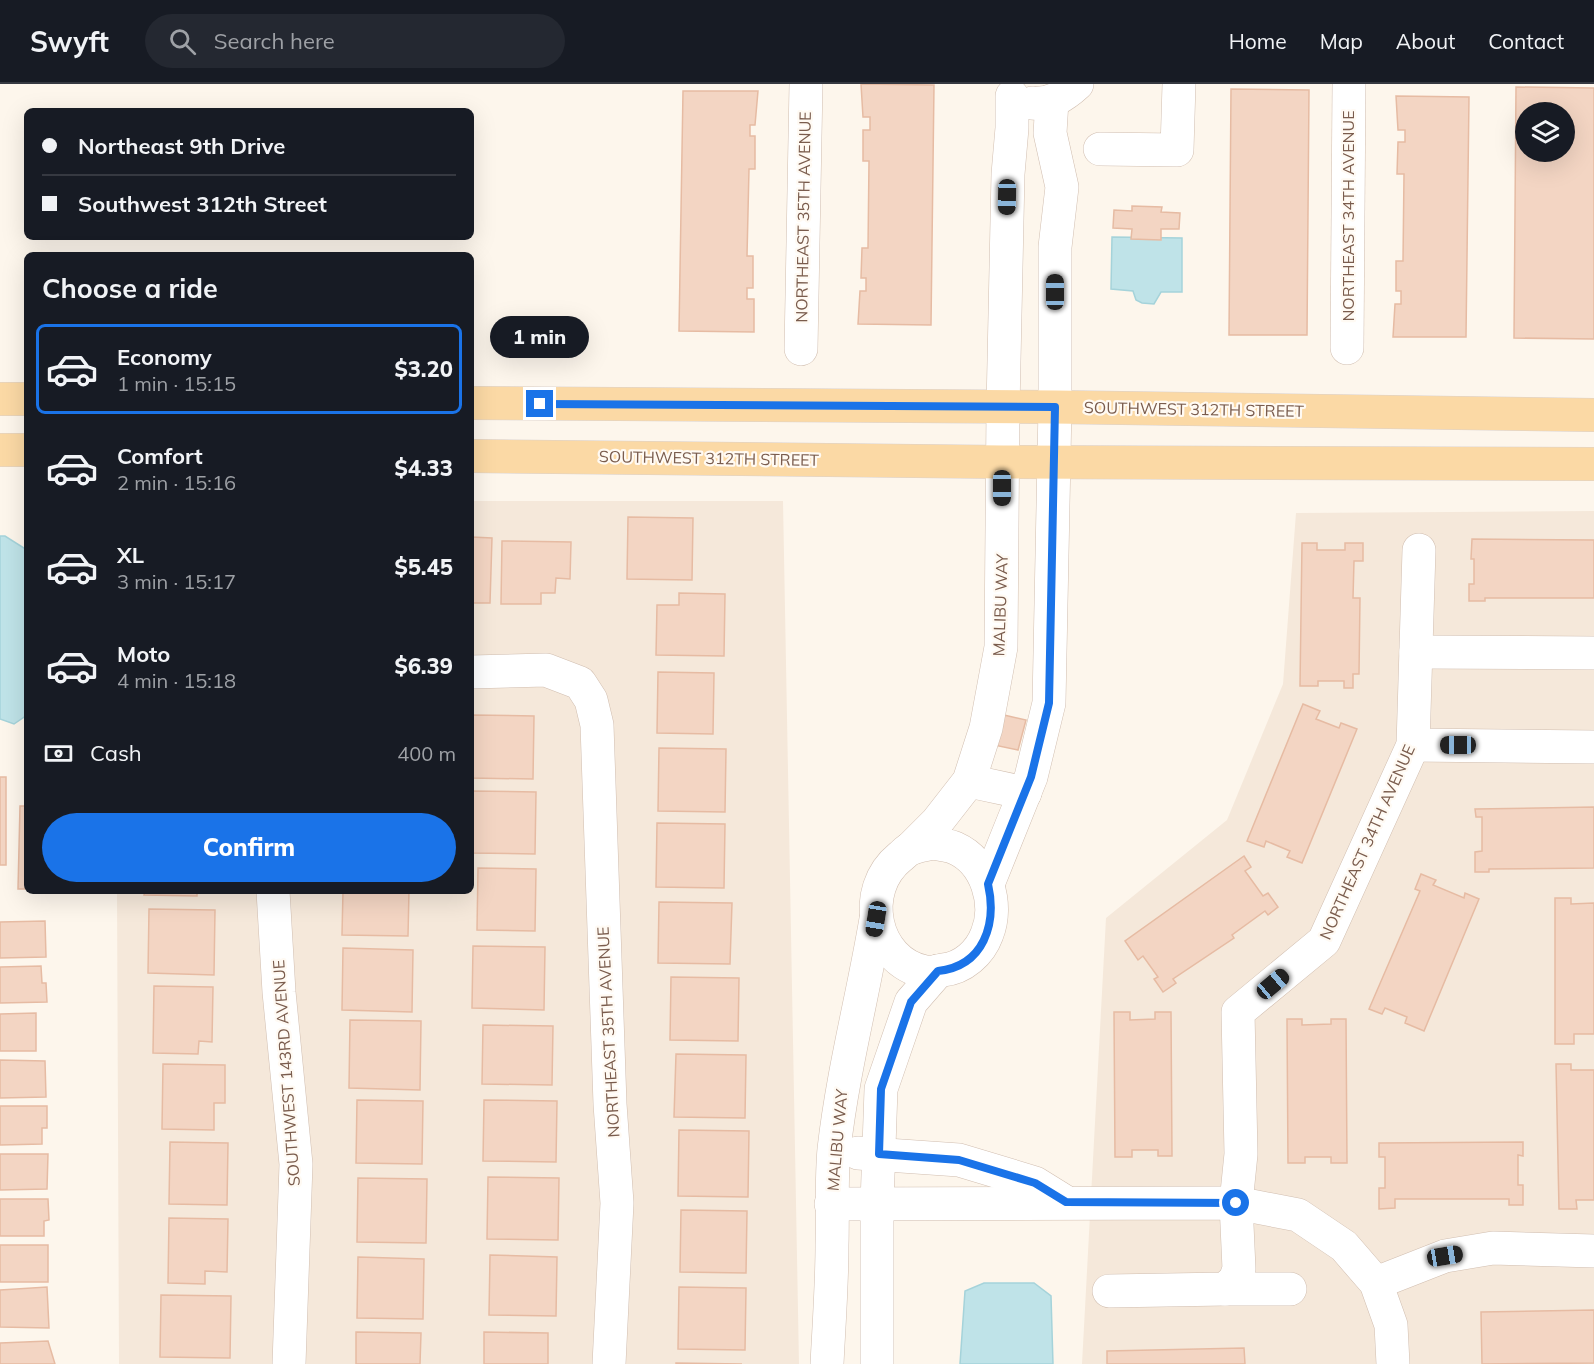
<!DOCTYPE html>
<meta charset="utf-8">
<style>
:root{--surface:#171b24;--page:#242831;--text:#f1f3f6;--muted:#9ea1a6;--line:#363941;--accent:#1a73e8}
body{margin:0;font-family:Mulish,sans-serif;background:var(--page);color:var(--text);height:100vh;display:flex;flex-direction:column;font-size:22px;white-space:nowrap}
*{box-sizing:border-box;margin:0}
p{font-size:20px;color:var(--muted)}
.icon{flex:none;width:33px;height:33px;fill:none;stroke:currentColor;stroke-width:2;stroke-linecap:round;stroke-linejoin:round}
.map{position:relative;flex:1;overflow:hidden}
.panel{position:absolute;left:24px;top:168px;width:450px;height:642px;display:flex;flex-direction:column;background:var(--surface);border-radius:9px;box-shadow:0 6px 24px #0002}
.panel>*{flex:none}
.hud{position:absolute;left:24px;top:24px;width:450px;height:132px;border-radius:9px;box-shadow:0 6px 24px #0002;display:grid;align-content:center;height:132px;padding:0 18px;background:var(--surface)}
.tools{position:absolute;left:1515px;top:18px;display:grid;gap:12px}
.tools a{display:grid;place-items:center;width:60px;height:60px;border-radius:50%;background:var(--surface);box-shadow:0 6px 24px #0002;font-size:30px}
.end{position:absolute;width:27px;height:27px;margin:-14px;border:8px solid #1a73e8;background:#fff;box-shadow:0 0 0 3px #fff}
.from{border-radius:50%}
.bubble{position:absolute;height:42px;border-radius:21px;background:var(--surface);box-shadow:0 6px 24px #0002;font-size:20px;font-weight:800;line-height:42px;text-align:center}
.car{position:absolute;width:18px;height:36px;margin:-18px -9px;border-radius:8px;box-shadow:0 0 4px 2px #0007;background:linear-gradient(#222 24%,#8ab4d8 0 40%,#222 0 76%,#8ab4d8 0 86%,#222 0)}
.hud b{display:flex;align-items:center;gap:21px;height:57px;font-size:22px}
.hud b+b{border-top:2px solid var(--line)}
.hud i{width:15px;height:15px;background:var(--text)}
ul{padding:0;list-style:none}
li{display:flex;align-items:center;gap:18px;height:90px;margin:0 12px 9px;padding:0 6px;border:3px solid transparent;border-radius:9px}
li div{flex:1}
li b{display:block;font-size:22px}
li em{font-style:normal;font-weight:800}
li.selected{border-color:var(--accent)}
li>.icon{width:54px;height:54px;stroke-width:1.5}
h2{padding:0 18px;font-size:27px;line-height:72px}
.pay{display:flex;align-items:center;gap:15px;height:66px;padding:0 18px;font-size:22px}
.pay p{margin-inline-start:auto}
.action{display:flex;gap:12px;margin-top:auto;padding:12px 18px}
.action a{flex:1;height:69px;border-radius:36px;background:var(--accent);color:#fff;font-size:24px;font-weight:800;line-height:69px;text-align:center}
header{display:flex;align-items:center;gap:36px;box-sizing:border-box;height:84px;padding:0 30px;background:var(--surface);border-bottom:2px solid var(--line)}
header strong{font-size:28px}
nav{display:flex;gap:33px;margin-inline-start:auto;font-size:21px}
.search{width:420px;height:54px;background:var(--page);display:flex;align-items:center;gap:15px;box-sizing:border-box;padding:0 21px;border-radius:33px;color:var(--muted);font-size:22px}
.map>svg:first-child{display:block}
</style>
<header>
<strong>Swyft</strong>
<div class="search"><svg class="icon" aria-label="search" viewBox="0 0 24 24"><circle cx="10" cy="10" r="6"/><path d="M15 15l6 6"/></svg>Search here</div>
<nav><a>Home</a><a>Map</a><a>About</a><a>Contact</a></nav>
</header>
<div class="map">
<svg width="1594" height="1280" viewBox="0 0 1594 1280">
<rect width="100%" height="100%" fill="#fdf6ec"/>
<!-- residential -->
<g fill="#f5e8da">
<polygon points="471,417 783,417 799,1280 119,1280 117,807 471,807"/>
<polygon points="1594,427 1594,1280 1082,1280 1106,834 1227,736 1283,600 1296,429"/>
</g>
<!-- water -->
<g fill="#bfe3e8" stroke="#a5d3da" stroke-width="1.5">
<polygon points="1112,153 1182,154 1182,208 1161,208 1154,220 1142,219 1136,216 1133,207 1111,205"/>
<polygon points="0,452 5,452 27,466 27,631 14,640 0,635"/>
<polygon points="984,1199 1034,1199 1051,1212 1053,1280 960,1280 965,1207"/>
</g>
<!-- building -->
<g fill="#f3d5c3" stroke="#e6bba3" stroke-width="1.5" fill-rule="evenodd">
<polygon points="861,0 934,1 931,241 858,240 860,207 866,207 866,194 861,194 862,164 868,164 869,77 863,77 863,46 870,46 870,33 863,33"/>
<path d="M1516,3L1594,4V255L1514,254ZM1526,28H1564V68H1526Z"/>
<polygon points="1231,5 1309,6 1307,251 1229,251"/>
<polygon points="683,7 758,7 755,41 750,41 750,52 755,52 755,85 749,85 747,172 753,172 753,204 747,204 747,215 754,215 754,248 679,247"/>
<polygon points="1396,12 1469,13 1466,253 1393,253 1395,220 1401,220 1401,207 1396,207 1396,177 1403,177 1404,90 1397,90 1398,58 1405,58 1405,46 1398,46"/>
<polygon points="1132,122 1162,123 1161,128 1180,129 1179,145 1161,145 1161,156 1131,155 1132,145 1113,144 1114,126 1132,127"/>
<polygon points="628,433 693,434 692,496 627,495"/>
<polygon points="471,453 492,454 490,519 471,519"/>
<polygon points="1472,455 1594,456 1594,514 1485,514 1485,517 1469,517 1469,500 1474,500 1474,475 1471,475"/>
<polygon points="502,457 571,458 570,495 556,494 555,509 541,509 541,520 501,520"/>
<polygon points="1302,459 1317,459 1317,466 1345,466 1345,459 1363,459 1363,477 1354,477 1353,514 1360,514 1359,590 1353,590 1353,604 1344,604 1344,597 1318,597 1318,602 1300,602"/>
<polygon points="679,509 725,510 724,572 656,571 657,521 679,521"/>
<polygon points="658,588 714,589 713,650 657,649"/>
<polygon points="1303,620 1320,627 1316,635 1339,644 1341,639 1357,645 1302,779 1287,773 1290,767 1266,757 1264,763 1247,757"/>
<polygon points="471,631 534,632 533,695 471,694"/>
<polygon points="1004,631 1026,636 1018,666 994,661"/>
<polygon points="659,664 726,665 725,728 658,727"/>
<rect x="0" y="693" width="6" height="88"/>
<polygon points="471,707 536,708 535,770 471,769"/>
<polygon points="20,722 27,722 27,805 18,805"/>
<polygon points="1594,723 1594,784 1489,785 1489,788 1475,788 1475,768 1482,767 1482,733 1476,733 1475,725"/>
<polygon points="657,739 725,740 724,804 656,803"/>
<polygon points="1244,772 1251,783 1245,787 1263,812 1268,809 1278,823 1268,831 1265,827 1232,851 1234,854 1173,895 1176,899 1163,908 1154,895 1158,893 1143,872 1138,876 1125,857"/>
<polygon points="478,784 536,785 535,847 477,846"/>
<polygon points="1421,790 1436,796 1433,801 1464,814 1465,809 1479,815 1424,947 1405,939 1407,933 1385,924 1382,930 1369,925 1420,807 1415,805"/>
<polygon points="145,807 197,807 197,812 144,811"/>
<polygon points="343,807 409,807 408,852 342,851"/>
<polygon points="1555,814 1571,814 1571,820 1594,819 1594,950 1574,950 1574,960 1555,960"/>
<polygon points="659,818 732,819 730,880 658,879"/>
<polygon points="149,825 215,826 214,891 148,889"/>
<polygon points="45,837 46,873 0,874 0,838"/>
<polygon points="473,862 545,863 544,926 472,924"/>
<polygon points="343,864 413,866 412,928 342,926"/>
<polygon points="41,882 42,899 46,899 47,918 0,919 0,883"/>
<polygon points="671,893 739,894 738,957 670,956"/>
<polygon points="154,902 213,903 212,958 199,957 198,970 153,969"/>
<polygon points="1114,928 1130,928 1130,936 1155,935 1155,928 1171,928 1172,1072 1158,1072 1158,1066 1132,1066 1132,1073 1115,1073"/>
<polygon points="36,929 36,967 0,967 0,930"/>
<polygon points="1287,935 1302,935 1302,941 1331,940 1331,935 1346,935 1347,1079 1331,1079 1331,1073 1305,1073 1305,1079 1288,1079"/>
<polygon points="350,936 421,937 420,1006 349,1004"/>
<polygon points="483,941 553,942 552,1001 482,1000"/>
<polygon points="676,970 746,971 745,1034 674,1033"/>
<polygon points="0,976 45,977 46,1013 0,1014"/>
<polygon points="163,980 225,981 225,1019 214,1019 214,1046 162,1045"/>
<polygon points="1556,980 1571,980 1571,986 1594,986 1594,1116 1576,1116 1577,1125 1559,1125"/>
<polygon points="357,1016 423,1017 422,1080 356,1079"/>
<polygon points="484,1016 557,1017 556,1078 483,1077"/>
<polygon points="0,1022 47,1022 47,1044 42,1044 42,1060 0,1061"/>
<polygon points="679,1046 749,1047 748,1113 678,1112"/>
<polygon points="170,1058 228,1059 227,1121 169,1120"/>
<polygon points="1523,1058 1523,1072 1518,1071 1518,1101 1523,1101 1523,1121 1509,1121 1509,1115 1395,1115 1395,1124 1379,1125 1379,1104 1385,1104 1385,1073 1379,1073 1379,1059"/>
<polygon points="0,1070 48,1070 47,1105 0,1106"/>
<polygon points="488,1093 559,1094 558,1156 487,1155"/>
<polygon points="358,1094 427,1095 426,1159 357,1158"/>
<polygon points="0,1115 48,1115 49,1136 44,1137 44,1152 0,1152"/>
<polygon points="681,1126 747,1127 746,1189 680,1188"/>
<polygon points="169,1134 228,1135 227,1188 205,1187 205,1200 168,1199"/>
<rect x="0" y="1161" width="48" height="37"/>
<polygon points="490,1171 557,1173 556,1232 489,1231"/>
<polygon points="358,1173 424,1175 423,1235 357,1234"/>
<polygon points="47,1203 49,1244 0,1243 0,1206"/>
<polygon points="679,1203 746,1204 745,1266 678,1265"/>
<polygon points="161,1211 231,1212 230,1274 160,1273"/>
<polygon points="1594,1226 1594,1279 1482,1280 1481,1228"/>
<polygon points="356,1248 421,1249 420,1280 356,1280"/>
<polygon points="484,1248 548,1249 548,1280 484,1280"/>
<polygon points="48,1257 55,1280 0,1280 0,1259"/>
<polygon points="1244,1264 1245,1280 1107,1280 1107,1267"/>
<polygon points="676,1279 742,1280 676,1280"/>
</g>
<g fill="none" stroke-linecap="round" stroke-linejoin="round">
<!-- minor casing -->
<g stroke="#d1beb0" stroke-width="34">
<g id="minor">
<path d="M1032,19C1050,21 1064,12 1077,0"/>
<polyline points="1100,65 1177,66 1179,0"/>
<polyline points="1347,264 1349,0"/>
<polyline points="801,265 806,0"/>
<polyline points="1416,568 1594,569"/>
<polyline points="471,588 546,586 580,599 591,616 597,641 610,1020 617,1119 609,1280"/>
<polyline points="1413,661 1594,663"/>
<polyline points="969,697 1025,709"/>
<path d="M933,759C940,761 949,761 955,764C987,778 999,820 987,850C980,869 963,884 943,886C938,887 931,889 925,888C873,877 859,806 900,773C903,771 907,766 910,765C917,762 926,761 933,759Z"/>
<polyline points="910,765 937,738 969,697 986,644 1001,563 1003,324 1008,90 1012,44 1012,12"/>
<polyline points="988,800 1031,693 1049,619 1055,323 1055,163 1062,103 1050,49 1052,17"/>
<polyline points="273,807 279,908 296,1080 289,1280"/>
<polyline points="858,1069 959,1076 1035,1099 1064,1117"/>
<polyline points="831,1120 1236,1119 1298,1131 1344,1162 1376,1199 1391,1241 1393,1280"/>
<polyline points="1376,1199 1445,1172 1493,1164 1594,1167"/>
<polyline points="1225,1205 1290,1205"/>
<polyline points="1109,1207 1225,1205 1235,1196 1239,1185 1236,1119 1241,1070 1238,928 1324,857 1413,661 1419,466"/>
<path d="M827,1280C829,1240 832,1201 832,1161C833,1129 831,1097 834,1065C843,986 863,912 876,835"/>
<polyline points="877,1280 877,1120 881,1005 911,918 938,887"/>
</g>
</g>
<!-- major casing -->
<g stroke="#dad1cd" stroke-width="34">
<g id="major">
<polyline points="0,315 27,315"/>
<polyline points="471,319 1055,323 1594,331"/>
<polyline points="0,366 27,366"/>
<polyline points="471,372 1003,378 1594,380"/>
</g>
</g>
<!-- minor -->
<use href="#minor" stroke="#fff" stroke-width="33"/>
<!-- major -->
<use href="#major" stroke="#fbd9a5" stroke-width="33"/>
</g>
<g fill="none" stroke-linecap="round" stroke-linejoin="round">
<!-- route -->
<path stroke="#1a73e8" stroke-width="8" d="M540,320L1055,323L1049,619L1031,693L988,800C997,840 984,882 938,887L911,918L881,1005L879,1070L959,1076L1035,1099L1066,1118L1236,1119"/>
</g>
<g text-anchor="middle" stroke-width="4.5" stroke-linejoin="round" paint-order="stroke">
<!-- street labels -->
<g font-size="16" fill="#7a5c4d" stroke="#fffaf3">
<text transform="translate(1348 132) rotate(-90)" y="6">NORTHEAST 34TH AVENUE</text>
<text transform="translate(803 133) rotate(-89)" y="6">NORTHEAST 35TH AVENUE</text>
<text transform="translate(1194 325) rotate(1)" y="6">SOUTHWEST 312TH STREET</text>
<text transform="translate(709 374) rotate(1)" y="6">SOUTHWEST 312TH STREET</text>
<text transform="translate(1000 521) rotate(-88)" y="6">MALIBU WAY</text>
<text transform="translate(1367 758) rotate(-66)" y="6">NORTHEAST 34TH AVENUE</text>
<text transform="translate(608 948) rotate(-93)" y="6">NORTHEAST 35TH AVENUE</text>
<text transform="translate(286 989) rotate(-94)" y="6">SOUTHWEST 143RD AVENUE</text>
<text transform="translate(837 1056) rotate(-85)" y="6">MALIBU WAY</text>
</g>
</g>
</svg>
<div class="tools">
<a><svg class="icon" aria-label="layers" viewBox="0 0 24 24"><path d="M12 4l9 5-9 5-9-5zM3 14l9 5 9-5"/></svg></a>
</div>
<i class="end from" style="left:1236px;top:1119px"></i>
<i class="end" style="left:540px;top:320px"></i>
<div class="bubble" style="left:490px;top:232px;width:99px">1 min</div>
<i class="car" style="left:1007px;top:113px;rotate:181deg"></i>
<i class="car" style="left:1055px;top:208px;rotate:0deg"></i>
<i class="car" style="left:1002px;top:404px;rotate:180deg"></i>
<i class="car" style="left:1458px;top:661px;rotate:270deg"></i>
<i class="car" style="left:876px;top:835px;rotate:189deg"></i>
<i class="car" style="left:1273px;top:900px;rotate:50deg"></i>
<i class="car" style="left:1445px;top:1172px;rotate:81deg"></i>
<div class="hud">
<b><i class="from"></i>Northeast 9th Drive</b>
<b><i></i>Southwest 312th Street</b>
</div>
<section class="panel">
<h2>Choose a ride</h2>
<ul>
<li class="selected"><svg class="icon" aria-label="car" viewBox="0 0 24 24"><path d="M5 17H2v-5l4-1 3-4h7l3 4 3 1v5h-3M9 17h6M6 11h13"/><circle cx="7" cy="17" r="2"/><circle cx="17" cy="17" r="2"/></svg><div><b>Economy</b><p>1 min · 15:15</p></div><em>$3.20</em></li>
<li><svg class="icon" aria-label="car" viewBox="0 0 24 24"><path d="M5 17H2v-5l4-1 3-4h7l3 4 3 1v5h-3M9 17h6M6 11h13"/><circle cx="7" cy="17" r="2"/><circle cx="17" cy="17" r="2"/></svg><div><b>Comfort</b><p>2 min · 15:16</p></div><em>$4.33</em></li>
<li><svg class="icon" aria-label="car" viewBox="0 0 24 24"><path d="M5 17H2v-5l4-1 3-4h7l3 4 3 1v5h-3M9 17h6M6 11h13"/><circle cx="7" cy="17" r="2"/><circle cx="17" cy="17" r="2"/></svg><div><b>XL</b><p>3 min · 15:17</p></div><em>$5.45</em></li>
<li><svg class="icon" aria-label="car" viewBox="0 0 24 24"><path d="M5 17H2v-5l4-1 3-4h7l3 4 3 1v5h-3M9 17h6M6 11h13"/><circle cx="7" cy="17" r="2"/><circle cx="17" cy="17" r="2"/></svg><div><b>Moto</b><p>4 min · 15:18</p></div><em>$6.39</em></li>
</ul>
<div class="pay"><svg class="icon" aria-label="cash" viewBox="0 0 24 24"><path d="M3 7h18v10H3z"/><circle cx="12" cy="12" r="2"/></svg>Cash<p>400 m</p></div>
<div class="action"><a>Confirm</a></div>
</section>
</div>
